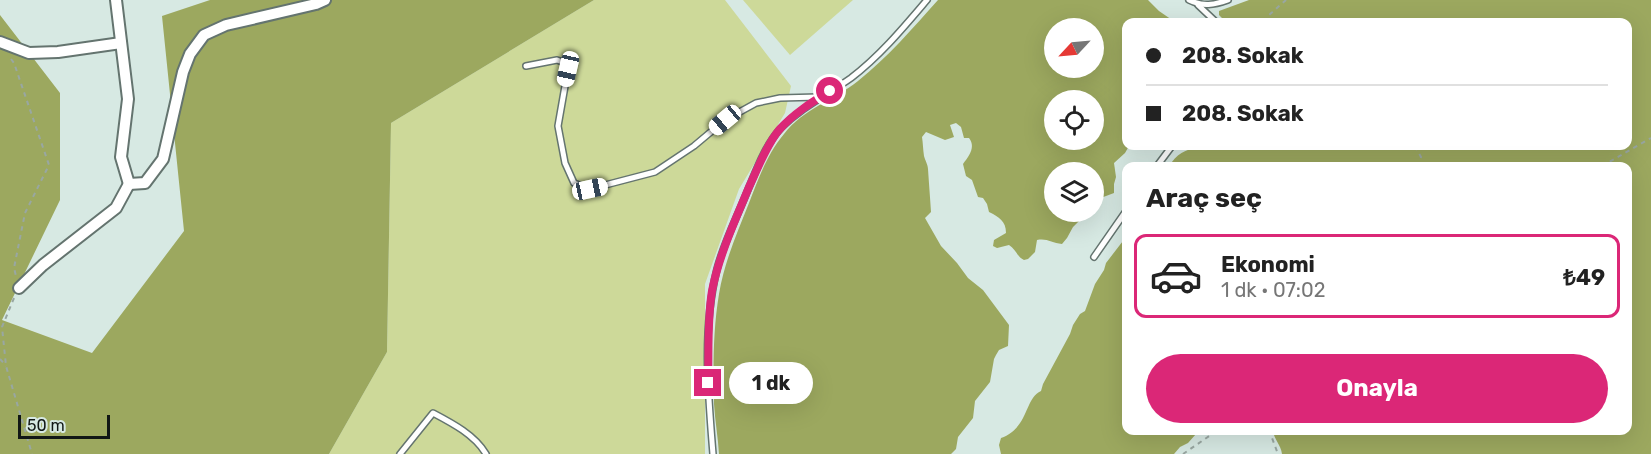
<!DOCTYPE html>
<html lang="tr">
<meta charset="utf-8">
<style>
:root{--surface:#fff;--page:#f2f2f2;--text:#222;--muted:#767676;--line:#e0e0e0;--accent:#db2777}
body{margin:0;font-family:Rubik,sans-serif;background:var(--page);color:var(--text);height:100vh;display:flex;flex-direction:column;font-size:22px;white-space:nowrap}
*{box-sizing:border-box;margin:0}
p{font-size:20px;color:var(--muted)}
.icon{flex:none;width:33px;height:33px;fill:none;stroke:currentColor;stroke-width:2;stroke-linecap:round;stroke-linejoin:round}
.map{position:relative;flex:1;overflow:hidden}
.side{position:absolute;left:1122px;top:162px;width:510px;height:273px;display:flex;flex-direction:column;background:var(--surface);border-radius:12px;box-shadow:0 6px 24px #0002}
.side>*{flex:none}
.banner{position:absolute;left:1122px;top:18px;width:510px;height:132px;border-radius:12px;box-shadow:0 6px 24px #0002;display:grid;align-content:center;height:132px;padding:0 24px;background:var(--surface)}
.needle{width:39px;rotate:244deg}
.fabs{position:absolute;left:1044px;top:18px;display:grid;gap:12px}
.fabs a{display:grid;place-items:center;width:60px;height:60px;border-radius:50%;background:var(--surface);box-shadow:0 6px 24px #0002;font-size:30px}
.scale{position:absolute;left:18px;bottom:15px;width:92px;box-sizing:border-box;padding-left:6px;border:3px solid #111715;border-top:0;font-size:16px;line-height:21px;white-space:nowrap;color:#111715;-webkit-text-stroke:4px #d7e9e3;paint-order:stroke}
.end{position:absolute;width:27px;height:27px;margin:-14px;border:8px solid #db2777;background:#fff;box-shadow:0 0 0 3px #fff}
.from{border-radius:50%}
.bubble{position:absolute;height:42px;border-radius:21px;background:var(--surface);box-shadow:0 6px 24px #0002;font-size:20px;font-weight:700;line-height:42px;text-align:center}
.car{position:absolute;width:18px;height:36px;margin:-18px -9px;border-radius:8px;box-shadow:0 0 4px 2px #0007;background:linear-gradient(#fff 24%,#345 0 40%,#fff 0 76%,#345 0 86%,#fff 0)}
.banner b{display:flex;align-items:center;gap:21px;height:57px;font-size:22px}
.banner b+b{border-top:2px solid var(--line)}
.banner i{width:15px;height:15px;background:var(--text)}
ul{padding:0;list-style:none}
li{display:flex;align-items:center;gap:18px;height:84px;margin:0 12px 9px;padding:0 12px;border:3px solid transparent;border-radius:12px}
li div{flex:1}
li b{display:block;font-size:22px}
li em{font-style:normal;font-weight:700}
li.active{border-color:var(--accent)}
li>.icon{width:54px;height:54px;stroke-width:1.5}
h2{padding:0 24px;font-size:27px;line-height:72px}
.action{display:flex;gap:12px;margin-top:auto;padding:12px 24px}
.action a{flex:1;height:69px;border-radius:36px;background:var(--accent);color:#fff;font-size:24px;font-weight:700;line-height:69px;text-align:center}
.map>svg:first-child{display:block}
</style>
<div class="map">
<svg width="1651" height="454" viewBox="0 0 1651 454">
<rect width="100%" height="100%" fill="#d7e9e3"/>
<!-- green -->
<g fill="#cdd999">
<polygon points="594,0 725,0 791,86 785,113 739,189 705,284 705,454 329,454 387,352 391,123"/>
<polygon points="743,0 853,0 790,55"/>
</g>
<!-- forest -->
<g fill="#9ca85f" fill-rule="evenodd">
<polygon points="210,0 594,0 391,123 387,352 329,454 0,454 0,15 60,93 60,200 2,320 92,353 184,231 162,16"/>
<path d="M938,0H1148L1159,11L1175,22H1126V146H1129L1125,153L1114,163L1116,177L1114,184V193L1098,199L1094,205V172H1054V212H1088L1073,227L1067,238L1062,244C1052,243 1047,238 1037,240L1035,252L1028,259L1024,260C1017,257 1016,249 1009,245L997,248L993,246L994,240L1006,233C1006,221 999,217 989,212L987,204L983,198L978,197L972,180L966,176L963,164C969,156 976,147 969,138H964L961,127L956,123L950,125L954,137L945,140L926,132L922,137C923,143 923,150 924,156C925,160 928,165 928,169C929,184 930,197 931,212L925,218L941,246L957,263L968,278L983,290L1009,325L1008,346L999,350L996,355L994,359L990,382L975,401L973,418L958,437L956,449L951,454H719C718,437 715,421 714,404C713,368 713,330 719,294C724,263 737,233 749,203C758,180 767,154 784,134C803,109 834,100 858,81C887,58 913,28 938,0ZM1054,28H1094V68H1054ZM1094,100V140H1054V100Z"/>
<path d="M1249,0H1651V454H1282C1281,445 1274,439 1273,431L1628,430V166H1170C1175,154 1186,150 1199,146H1628V22H1226L1219,15V11Z"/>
<path d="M1126,237V430L1211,431V432L1196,434L1188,443L1180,447L1174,454H1001L999,445L1001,438C1029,428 1024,399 1041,391L1043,384L1070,334L1073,325L1080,314L1085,311L1095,284L1104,270L1106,263Z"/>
</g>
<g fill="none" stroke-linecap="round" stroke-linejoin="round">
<!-- service casing -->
<g stroke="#64746f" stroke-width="8">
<g id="service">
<path d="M1189,0C1203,7 1214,5 1228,0"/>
<polyline points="1198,5 1216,22"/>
<polyline points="526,66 557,60 565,63 568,69 558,126 565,163 574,183 590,189 655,172 694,146 725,120 756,103 780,98 818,97"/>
<polyline points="1157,166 1172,146"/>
<polyline points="1094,257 1126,211"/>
<path d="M400,454L433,413C452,423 475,435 486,454"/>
<path d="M713,454C708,393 702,329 717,269C724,242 737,217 747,192C756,171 765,145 781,128C802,107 827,95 851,78C880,56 904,27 927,0"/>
</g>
</g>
<!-- minor casing -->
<g stroke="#64746f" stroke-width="14">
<g id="minor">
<polyline points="116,0 128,99 121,157 129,184"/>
<polyline points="0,42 29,53 58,52 121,43"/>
<polyline points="129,184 145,183 163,159 183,72 190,54 204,35 226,25 316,4 325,0"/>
<polyline points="19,288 43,265 116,208 129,184"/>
</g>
</g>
<!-- path -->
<g stroke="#99a7a2" stroke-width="2" stroke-dasharray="4.5 4.5" stroke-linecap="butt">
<polyline points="1264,22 1268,16 1286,0"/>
<polyline points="11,59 14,63 49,165 25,213 14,268 16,276"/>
<polyline points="1415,146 1421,157 1419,166"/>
<polyline points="1602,166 1651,138"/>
<polyline points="14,298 2,327 6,366 32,454"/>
<polyline points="0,359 6,366"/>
<polyline points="1269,430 1278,454"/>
<polyline points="1183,454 1218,430"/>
</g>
<!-- service -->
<use href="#service" stroke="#fff" stroke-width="5"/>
<!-- minor -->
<use href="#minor" stroke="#fff" stroke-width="10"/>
</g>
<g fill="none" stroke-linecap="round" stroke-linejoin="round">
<!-- route -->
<path stroke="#db2777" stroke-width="8" d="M708,383C709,352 707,321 712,291C719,255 735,221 749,187C758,168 766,146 779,130C793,114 812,102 830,91"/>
</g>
</svg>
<div class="fabs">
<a><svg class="needle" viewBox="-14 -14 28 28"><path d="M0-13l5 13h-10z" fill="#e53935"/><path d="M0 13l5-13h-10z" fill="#767676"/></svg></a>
<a><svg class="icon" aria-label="locate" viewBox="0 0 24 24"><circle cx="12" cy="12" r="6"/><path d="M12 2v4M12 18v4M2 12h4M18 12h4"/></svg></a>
<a><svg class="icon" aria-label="layers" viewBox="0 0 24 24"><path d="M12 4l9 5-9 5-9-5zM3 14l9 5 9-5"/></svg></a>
</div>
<div class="scale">50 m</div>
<i class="end from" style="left:830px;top:91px"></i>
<i class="end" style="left:708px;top:383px"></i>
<div class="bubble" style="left:729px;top:362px;width:84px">1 dk</div>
<i class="car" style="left:568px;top:69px;rotate:193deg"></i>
<i class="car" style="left:725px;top:120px;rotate:230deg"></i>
<i class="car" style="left:590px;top:189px;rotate:78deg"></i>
<div class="banner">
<b><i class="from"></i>208. Sokak</b>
<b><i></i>208. Sokak</b>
</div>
<section class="side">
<h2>Araç seç</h2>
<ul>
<li class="active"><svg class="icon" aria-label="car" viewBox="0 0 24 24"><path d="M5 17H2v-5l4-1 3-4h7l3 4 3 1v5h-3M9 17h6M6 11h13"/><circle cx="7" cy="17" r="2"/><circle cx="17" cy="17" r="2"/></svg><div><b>Ekonomi</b><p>1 dk · 07:02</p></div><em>₺49</em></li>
</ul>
<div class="action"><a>Onayla</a></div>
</section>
</div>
